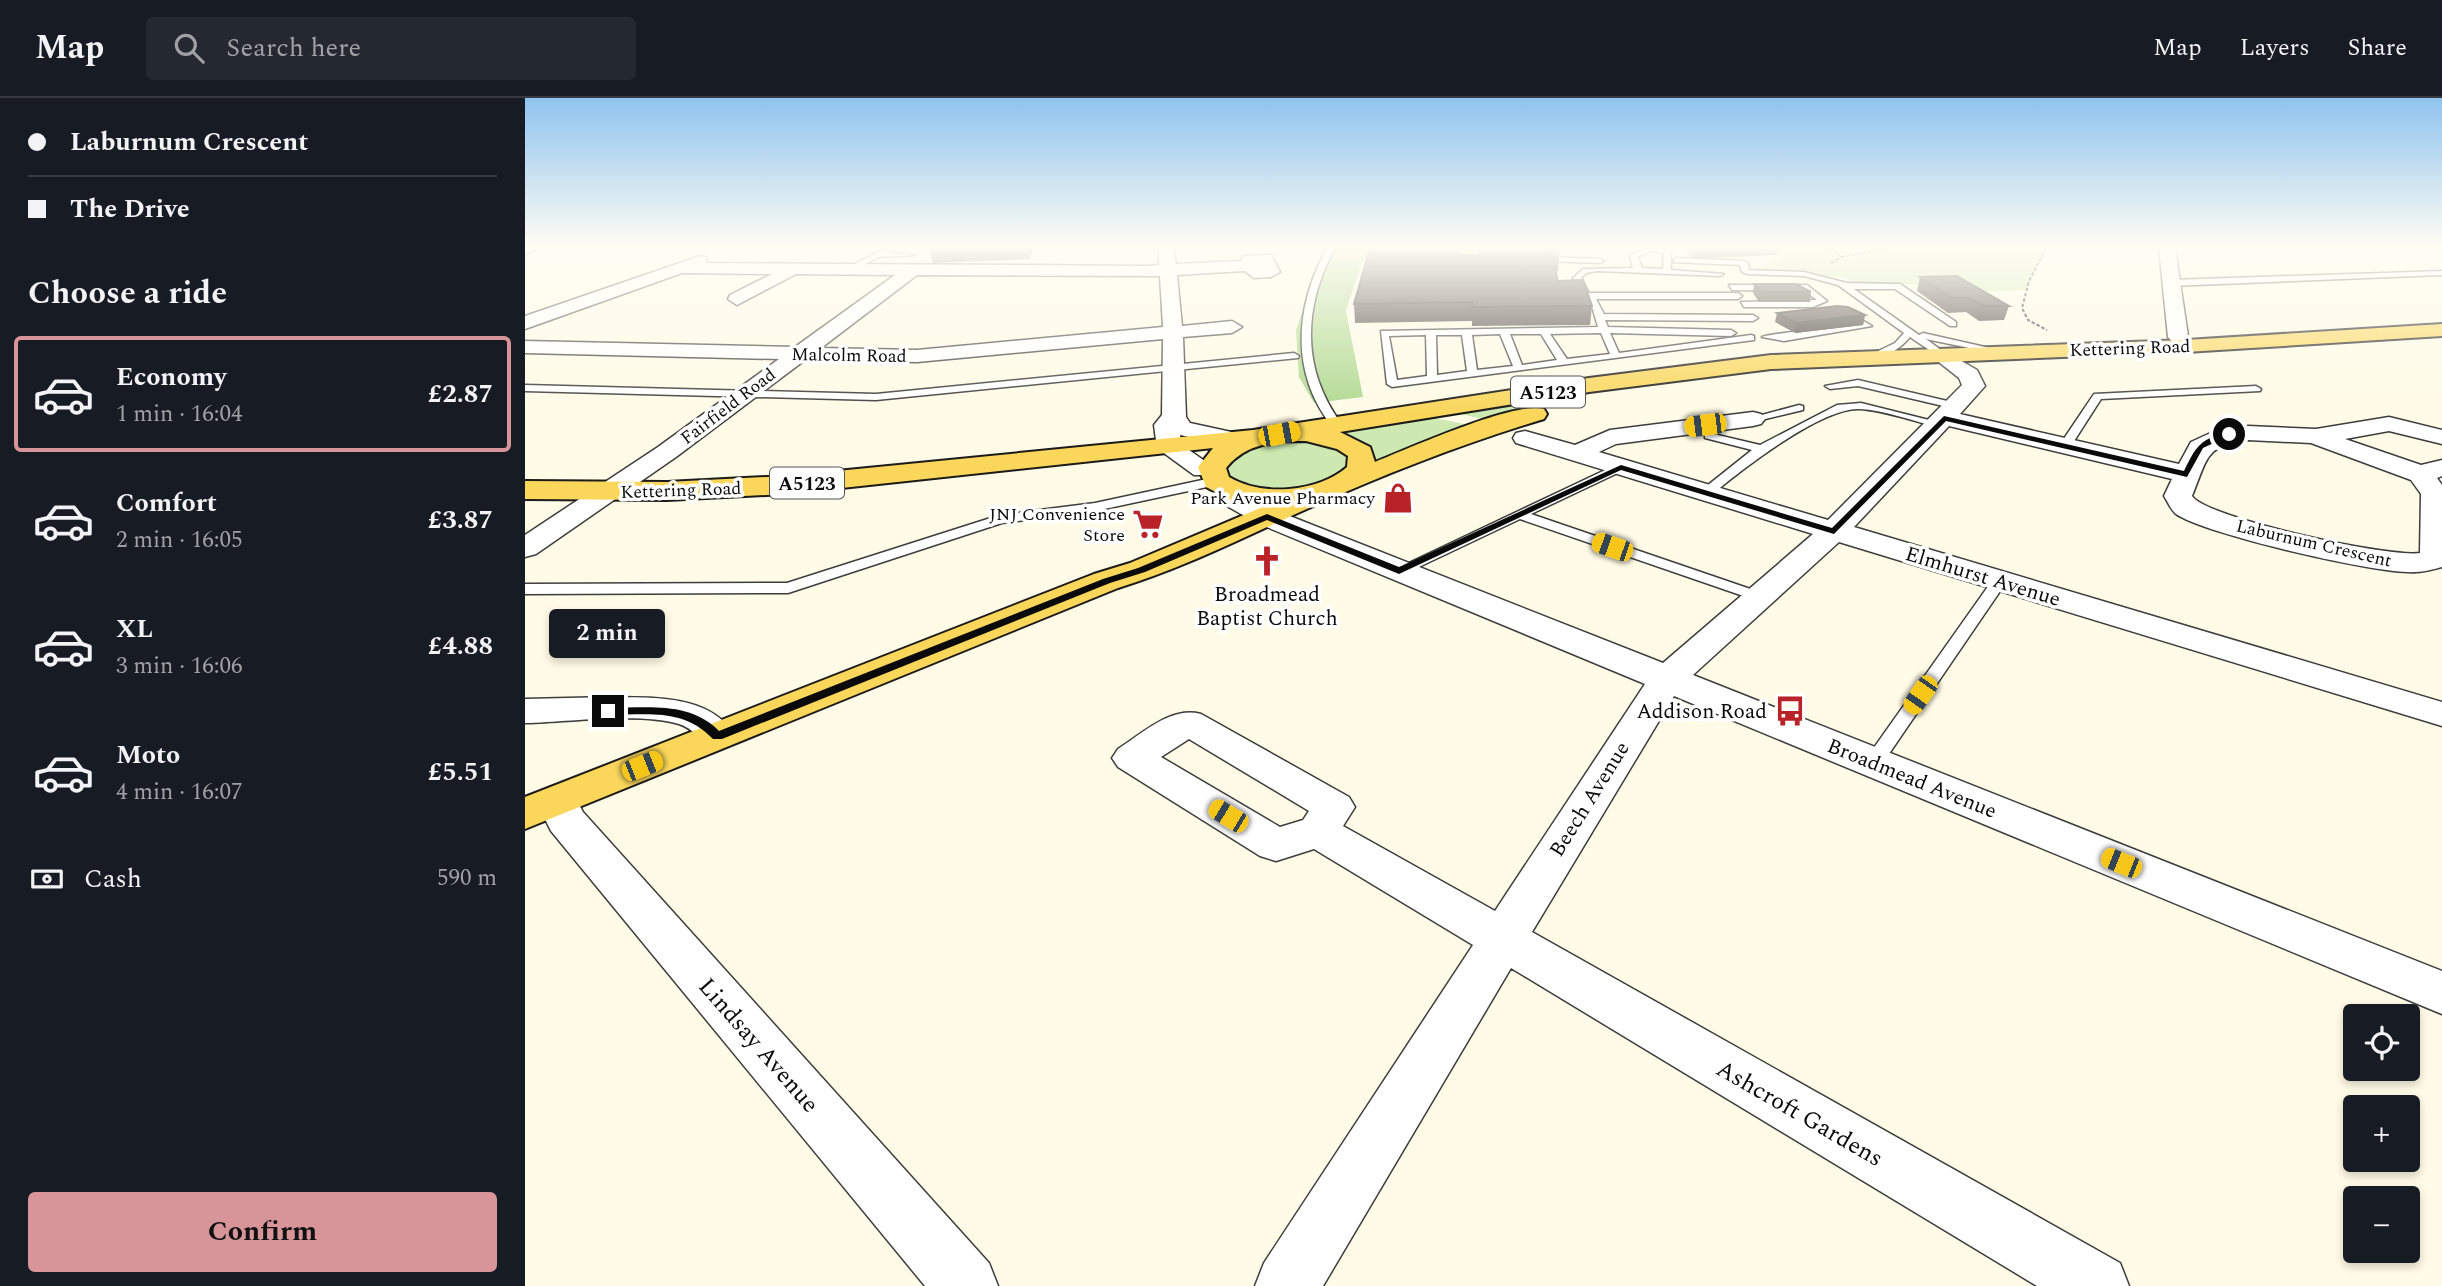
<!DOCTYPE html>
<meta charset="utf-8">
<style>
:root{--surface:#171b24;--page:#242831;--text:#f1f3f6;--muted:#9ea1a6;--line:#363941;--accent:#d89599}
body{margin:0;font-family:Spectral,serif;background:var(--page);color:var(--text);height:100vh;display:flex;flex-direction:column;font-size:26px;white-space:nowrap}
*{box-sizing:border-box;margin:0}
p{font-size:23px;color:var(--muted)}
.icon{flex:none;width:38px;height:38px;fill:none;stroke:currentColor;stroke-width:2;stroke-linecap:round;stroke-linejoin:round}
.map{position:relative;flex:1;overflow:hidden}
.sheet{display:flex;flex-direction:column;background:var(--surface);width:525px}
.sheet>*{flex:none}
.top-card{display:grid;align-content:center;height:154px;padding:0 28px;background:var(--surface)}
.fabs{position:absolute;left:1818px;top:906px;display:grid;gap:14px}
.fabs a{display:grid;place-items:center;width:77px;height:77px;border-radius:7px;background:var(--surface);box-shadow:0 4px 10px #0003;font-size:35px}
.end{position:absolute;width:32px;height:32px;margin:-16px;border:9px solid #0a0a0a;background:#fff;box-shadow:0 0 0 4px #fff}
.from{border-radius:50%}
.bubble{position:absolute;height:49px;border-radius:7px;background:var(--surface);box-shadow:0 4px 10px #0003;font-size:23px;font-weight:700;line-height:49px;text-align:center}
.car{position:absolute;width:21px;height:42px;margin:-21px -10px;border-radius:9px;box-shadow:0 0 5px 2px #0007;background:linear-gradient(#f5c518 24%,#345 0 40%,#f5c518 0 76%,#345 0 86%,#f5c518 0)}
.top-card b{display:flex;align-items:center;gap:24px;height:66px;font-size:26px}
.top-card b+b{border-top:2px solid var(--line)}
.top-card i{width:18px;height:18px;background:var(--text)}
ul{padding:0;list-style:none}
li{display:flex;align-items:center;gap:21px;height:116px;margin:0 14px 10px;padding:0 14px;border:4px solid transparent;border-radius:7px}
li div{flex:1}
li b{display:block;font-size:26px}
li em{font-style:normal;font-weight:700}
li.current{border-color:var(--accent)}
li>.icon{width:63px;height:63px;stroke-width:1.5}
h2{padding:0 28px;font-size:32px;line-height:84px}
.pay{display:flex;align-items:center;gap:18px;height:77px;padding:0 28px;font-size:26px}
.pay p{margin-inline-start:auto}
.button{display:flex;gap:14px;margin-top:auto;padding:14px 28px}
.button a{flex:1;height:80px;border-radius:7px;background:var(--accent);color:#111;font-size:28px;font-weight:700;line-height:80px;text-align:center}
header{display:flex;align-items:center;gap:42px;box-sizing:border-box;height:98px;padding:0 35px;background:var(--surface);border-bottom:2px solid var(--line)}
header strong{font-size:33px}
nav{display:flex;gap:38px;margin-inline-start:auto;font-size:24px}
.search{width:490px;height:63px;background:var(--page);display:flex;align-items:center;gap:18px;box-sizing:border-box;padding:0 24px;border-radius:7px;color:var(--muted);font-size:26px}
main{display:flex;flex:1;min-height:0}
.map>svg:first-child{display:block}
</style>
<header>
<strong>Map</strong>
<div class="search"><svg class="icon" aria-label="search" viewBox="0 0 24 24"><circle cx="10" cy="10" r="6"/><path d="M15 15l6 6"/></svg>Search here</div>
<nav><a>Map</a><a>Layers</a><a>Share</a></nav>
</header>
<main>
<section class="sheet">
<div class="top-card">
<b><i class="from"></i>Laburnum Crescent</b>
<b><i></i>The Drive</b>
</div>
<h2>Choose a ride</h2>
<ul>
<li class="current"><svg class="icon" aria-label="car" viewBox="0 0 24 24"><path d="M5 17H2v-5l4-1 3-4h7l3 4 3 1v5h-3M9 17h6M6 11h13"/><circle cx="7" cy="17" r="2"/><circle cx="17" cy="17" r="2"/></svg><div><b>Economy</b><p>1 min · 16:04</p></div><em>£2.87</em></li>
<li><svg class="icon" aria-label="car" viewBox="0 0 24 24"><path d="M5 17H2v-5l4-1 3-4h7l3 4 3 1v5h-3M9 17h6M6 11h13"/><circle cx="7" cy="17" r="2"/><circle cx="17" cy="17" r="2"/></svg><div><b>Comfort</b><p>2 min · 16:05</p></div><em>£3.87</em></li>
<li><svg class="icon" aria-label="car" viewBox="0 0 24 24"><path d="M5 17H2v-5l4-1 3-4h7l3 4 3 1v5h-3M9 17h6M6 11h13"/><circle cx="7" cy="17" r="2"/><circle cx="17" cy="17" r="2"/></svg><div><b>XL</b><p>3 min · 16:06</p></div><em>£4.88</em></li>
<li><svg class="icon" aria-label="car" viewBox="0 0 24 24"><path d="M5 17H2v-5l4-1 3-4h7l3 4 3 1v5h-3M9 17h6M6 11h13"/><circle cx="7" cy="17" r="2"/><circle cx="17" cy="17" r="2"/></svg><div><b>Moto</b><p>4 min · 16:07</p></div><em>£5.51</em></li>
</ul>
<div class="pay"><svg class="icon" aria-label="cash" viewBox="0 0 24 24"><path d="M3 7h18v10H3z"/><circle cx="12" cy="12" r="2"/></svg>Cash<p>590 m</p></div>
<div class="button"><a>Confirm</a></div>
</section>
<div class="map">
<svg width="1917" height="1188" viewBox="0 0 1917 1188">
<rect width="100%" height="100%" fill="#fffbe6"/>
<!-- green -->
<g fill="#cde8b1">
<polygon points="1248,150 1521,150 1500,192 1455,194 1405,187 1331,185 1316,179 1238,172 1233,168 1259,161"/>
<polygon points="1072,290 1077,293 961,322 928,314"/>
<polygon points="910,320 944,327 850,364 839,345 808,334"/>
<path d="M785,340L820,354L822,367C797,398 731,401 702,375L700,368L728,346Z"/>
</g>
<!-- forest -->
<polygon fill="#b0d990" points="800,150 1085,150 1089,152 952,154 913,164 837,164 821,213 838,299 789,305 774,279 771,232"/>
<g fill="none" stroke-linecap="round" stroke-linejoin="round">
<!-- service casing -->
<g stroke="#3d3d3d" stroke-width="3">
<g id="service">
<polygon points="362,150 371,150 363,155 390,157 354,159 326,173 319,171"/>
<path d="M802,150H810C778,208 776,271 816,325L810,328L806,327C765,274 770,208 802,150Z"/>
<path d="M1121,150L1146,152V172L1199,176L1195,178L1072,173L1061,175L1056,180L1064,195H1213L1217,198L1213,201H1071L1079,216L1228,217L1233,220L1228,223L1080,222L1083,229L1206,232L1211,235L1206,238L1085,235L1094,255L1226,237L1229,238V242L867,289L862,286L856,233L1073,229L1066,205L1057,199L1048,180L1058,171L1108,170L1105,158ZM1126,153L1139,155L1138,171L1117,170L1113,159ZM1076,235L1085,256L1042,261L1025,236ZM975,236L988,268L952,272L947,237ZM985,236H1016L1032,262L997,267ZM901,237L902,278L872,282L864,238ZM911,237H937L942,273L912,277Z"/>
<polygon points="1025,159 1075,161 1079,163 1075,165 1022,163"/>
<path d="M1151,160L1219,163L1223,165L1224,172L1279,174L1322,185L1375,186L1431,224V228H1425L1370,191H1329L1394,237L1398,235L1478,253L1473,256L1401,241L1420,255V259L1416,260L1385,239C1376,250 1360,261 1345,261V257L1370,245L1379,235L1313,187L1279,178L1223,176L1217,174L1215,167L1148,164Z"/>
<polygon points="1917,173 1917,177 1646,188 1642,185 1646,182"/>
<polygon points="1204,187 1282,187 1302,203 1288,209 1219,209 1216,204 1292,202 1280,193 1207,192"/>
<path d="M1320,212L1347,228L1259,243L1237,239C1242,236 1319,228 1333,227L1317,217V213Z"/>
<polygon points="769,255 774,258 773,260 351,302 0,293 0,287 351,296"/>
<polygon points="1333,282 1435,306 1437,308 1431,311 1333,288 1305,291 1300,288"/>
<polygon points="1731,288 1736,291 1735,293 1576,301 1544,351 1534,348 1569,296"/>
<path d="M1336,305L1420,326L1414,329C1389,324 1360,312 1334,311C1295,310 1215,373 1185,398H1175L1173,395L1227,352L1180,340V334L1235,347L1312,307Z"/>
<polygon points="1274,307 1278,308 1278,312 1228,324 1222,321"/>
<polygon points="1095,365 1099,366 1099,372 1006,416 1240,496 1243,499 1240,502 1230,502 995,421 879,476 874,477 867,473"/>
<polygon points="691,379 697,383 696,386 570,413 477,425 263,495 0,496 0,486 262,485 475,417 570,405"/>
<polygon points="1474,478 1482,483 1355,669 1341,669 1338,665 1341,661 1469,480"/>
</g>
</g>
<!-- minor casing -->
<g stroke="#3d3d3d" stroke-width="3">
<g id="minor">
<polygon points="0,150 14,150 0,157"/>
<path d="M634,150H648L651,166L716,163L718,158L746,157L755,174L746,179L729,180L720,173L652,177L657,228L707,223L717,229L707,235L658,239L661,319L665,325L711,335L714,340L711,345L702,347L655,337L657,347L691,371L687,377H669L632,350L629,327L637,317L638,241L392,264L280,262L151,359L11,456L0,459V437L133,349L254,261L0,255V243L270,249L370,177L271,176L212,207L203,201L205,197L247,176L157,175L0,231V218L175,158L181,159L182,165L622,168L634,167ZM392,177L635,178L638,229L392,252L296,250Z"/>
<polygon points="1634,150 1650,150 1663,238 1671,248 1668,252 1654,252 1643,239"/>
<path d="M1416,251L1452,272L1460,288L1435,316L1654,366L1666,344L1692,332L1723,328L1791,331L1864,319L1917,332V346L1864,333L1820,341L1896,367L1917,362V378L1912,380L1917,387V469C1909,471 1899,474 1891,474C1855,477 1679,436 1651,416C1646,412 1643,404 1639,398L1647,381L1424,328L1329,429L1917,604V628L1314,444L1168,577L1917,873V916L1149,598L1007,834L1595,1165L1604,1188H1512L986,870L798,1188H730L739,1165L948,847L789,751L751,763L735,758L593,669L587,660L593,651C618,635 646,608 676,616L824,699L830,709L818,728L970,813L1120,586L732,425L693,403L689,397L693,391H713L752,413L1138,565L1288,436L991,345L988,340L991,335L1000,333L1050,347L1085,332L1228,314L1236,316L1240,321L1236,326L1228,328L1091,346L1074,354L1303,422L1437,287L1434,280L1405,257ZM1723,342L1786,345L1886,382L1896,396L1895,455C1865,460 1681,420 1667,398C1683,360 1679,348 1723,342ZM664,641L784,713L778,722L755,729L636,659Z"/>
<path d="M86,599C130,600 184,596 211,638L206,647C172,655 179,634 154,626C115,614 42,624 0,625V601Z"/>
<polygon points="32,689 47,693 58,714 464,1165 473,1188 400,1188 26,733 11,703 17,693"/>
</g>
</g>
<!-- primary casing -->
<g stroke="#1b1b1b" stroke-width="4">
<path id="primary" d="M1917,226V238L1661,254L1246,271L1064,294L815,334L845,349L850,364C883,351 989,303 1019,311L1022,316L1019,321C939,345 860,376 784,410C721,438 659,470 593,490L0,731V699L569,476L605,465L740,408L706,402L681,389L673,369L688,350L261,396L142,402L0,401V383L142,384L261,378L728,332L1064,280L1246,257L1661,242ZM781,343L812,351L823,358L822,369C793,394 737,399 704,379L701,370C721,345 751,343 781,343Z"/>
</g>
<!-- path -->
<g stroke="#2c2c2c" stroke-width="2" stroke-dasharray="3.5 2" stroke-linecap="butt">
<polyline points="1305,150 1316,159"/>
<polyline points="1521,150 1504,183 1497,210 1503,222 1522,232"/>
<polyline points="1306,165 1316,159 1365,150"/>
</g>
<!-- service -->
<use href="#service" fill="#fff" fill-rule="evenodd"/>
<!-- minor -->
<use href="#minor" fill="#fff" fill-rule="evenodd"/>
<!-- primary -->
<use href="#primary" fill="#fad65b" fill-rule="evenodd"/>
</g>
<!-- wall -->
<g fill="#47403c">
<polygon points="405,150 508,150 505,161 408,165 404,152"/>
<polygon points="1161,150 1253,150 1251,157 1169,161 1162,154"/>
<polygon points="1034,156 1033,173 1031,173 1033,183 1067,208 1065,227 947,228 947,223 830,225 829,206 933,157"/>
<polygon points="1395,179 1484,208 1479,222 1454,223 1441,214 1423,215 1392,193"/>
<polygon points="1229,186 1286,194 1285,204 1234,204 1228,195"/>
<polygon points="1252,215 1340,217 1338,227 1270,235 1250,224"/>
</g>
<!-- shaded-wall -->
<g fill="#393431">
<polygon points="502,150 508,150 505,161"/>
<polygon points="1340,217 1338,227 1270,235 1271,225"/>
</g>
<!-- building -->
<g fill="#524b46" stroke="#393431" stroke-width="2">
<polygon points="405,150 470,150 404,152"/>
<polygon points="845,150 933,150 933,157 954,157 954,150 1032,150 1034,156 1026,156 1033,183 1058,182 1067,208 947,209 947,204 829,206"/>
<polygon points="1432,178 1484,208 1458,208 1445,200 1427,200 1395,179"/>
<polygon points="1229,186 1271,186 1286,194 1236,194"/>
<polygon points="1312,208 1323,209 1340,217 1271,225 1252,215"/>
</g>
<!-- sky -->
<linearGradient id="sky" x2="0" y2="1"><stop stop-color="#8fc3ee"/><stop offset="0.47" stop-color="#fffdf4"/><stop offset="1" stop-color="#fffdf4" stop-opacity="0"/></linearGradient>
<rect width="1917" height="316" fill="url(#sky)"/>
<!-- route -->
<path fill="#0a0a0a" d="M1419,318L1659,373C1671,348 1676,340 1704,334L1708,336L1678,350L1662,379L1421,323L1309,436L1096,372L874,476L742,422L620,474L585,485L197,641H188C158,610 124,617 83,617L78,613L83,610C122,610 165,603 194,633L578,481L613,470L742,416L874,469L1096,367L1307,430Z"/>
<!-- icons -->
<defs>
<g id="shop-bare" transform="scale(2.415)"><path d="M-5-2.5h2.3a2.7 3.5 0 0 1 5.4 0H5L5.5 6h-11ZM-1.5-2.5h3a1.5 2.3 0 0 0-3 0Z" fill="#b92227" stroke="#fff" stroke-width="2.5" paint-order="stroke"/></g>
<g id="supermarket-bare" transform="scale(2.415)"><path d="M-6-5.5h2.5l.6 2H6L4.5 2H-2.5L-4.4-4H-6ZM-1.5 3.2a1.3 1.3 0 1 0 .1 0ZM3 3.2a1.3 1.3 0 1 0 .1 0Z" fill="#b92227" stroke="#fff" stroke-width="2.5" paint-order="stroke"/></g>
<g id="church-bare" transform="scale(2.415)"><path d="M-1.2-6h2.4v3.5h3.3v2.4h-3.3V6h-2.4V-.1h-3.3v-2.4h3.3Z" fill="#b92227" stroke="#fff" stroke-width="2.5" paint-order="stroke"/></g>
<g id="bus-bare" transform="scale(2.415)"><path d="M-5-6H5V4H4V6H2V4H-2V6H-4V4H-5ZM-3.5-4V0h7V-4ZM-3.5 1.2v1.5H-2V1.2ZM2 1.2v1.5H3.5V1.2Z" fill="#b92227" stroke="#fff" stroke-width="2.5" paint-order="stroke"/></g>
</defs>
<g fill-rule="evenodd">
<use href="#shop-bare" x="873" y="400"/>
<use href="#supermarket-bare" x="623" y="426"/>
<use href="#church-bare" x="742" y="463"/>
<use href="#bus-bare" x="1265" y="613"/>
</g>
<g text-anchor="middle" stroke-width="7" stroke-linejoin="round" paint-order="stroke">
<!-- far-street labels -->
<g font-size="18" fill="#0a0a0a" stroke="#fff">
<text transform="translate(1605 250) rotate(-2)" y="6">Kettering Road</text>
<text transform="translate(324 257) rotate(1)" y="6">Malcolm Road</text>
<text transform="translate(203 308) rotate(-37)" y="6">Fairfield Road</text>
<text transform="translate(156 392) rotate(-2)" y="6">Kettering Road</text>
<text transform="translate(1789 445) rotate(13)" y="6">Laburnum Crescent</text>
</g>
<!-- far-poi labels -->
<g font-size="18" fill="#0a0a0a" stroke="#fff" text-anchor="end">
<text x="850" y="406">Park Avenue Pharmacy</text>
<text x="600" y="422">JNJ Convenience<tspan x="600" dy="21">Store</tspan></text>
</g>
<!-- shield labels -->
<g fill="#fff" stroke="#545454" stroke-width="2">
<rect x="986" y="278.5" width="74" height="31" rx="5"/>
<rect x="245" y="369.5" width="74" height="31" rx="5"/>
</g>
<g font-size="19" font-weight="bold" fill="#0a0a0a">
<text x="1023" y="301">A5123</text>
<text x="282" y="392">A5123</text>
</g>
<!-- street labels -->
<g font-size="21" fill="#0a0a0a" stroke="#fff">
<text transform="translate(1458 478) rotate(17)" y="7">Elmhurst Avenue</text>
<text transform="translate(1387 680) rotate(22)" y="7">Broadmead Avenue</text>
<text transform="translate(1064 701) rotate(-58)" y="7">Beech Avenue</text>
</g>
<!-- poi labels -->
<g font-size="21" fill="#0a0a0a" stroke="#fff">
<text x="742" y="503">Broadmead<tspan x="742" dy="24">Baptist Church</tspan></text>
<text x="1242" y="620" text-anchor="end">Addison Road</text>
</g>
<!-- near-street labels -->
<g font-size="24" fill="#0a0a0a" stroke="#fff">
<text transform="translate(234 947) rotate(49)" y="8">Lindsay Avenue</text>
<text transform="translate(1275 1015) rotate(30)" y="8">Ashcroft Gardens</text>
</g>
</g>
</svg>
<div class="fabs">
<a><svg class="icon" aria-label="locate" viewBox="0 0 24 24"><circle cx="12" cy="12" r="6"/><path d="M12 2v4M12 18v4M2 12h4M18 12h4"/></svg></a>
<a>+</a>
<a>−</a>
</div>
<i class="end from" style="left:1704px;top:336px"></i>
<i class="end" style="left:83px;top:613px"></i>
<div class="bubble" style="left:24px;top:511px;width:116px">2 min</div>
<i class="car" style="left:1180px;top:327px;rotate:263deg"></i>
<i class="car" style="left:754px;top:336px;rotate:79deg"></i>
<i class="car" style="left:1087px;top:449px;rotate:289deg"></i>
<i class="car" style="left:1395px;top:597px;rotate:215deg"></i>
<i class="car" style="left:117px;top:668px;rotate:68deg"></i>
<i class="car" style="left:703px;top:718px;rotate:301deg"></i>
<i class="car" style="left:1596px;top:765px;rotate:292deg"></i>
</div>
</main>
